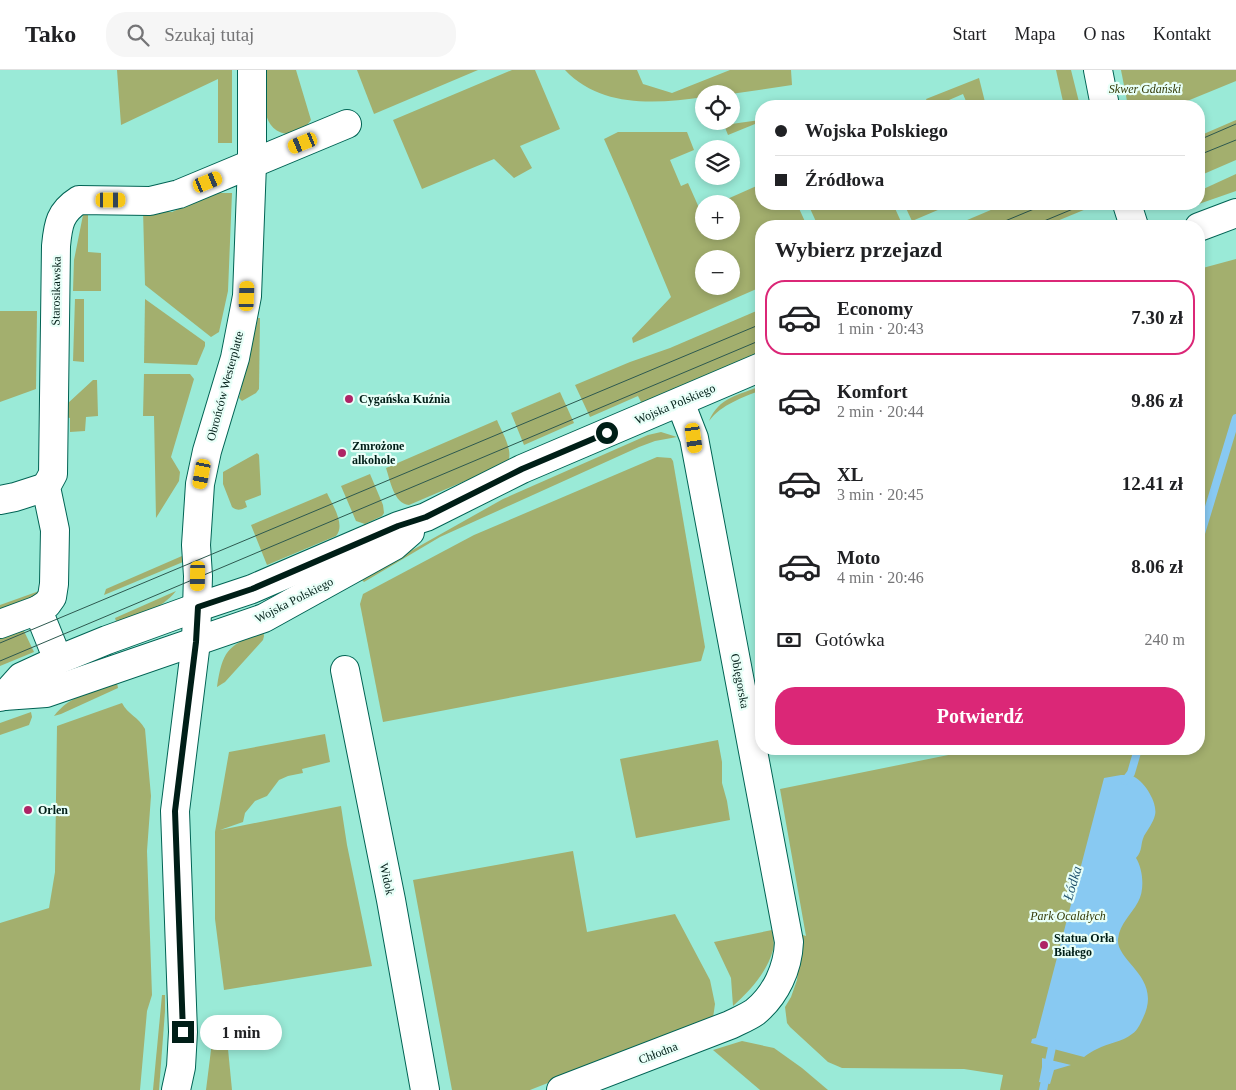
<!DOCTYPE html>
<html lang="pl">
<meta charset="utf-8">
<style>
:root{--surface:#fff;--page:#f6f6f6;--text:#202124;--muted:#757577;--line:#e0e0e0;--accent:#db2777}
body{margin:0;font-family:"Times New Roman",serif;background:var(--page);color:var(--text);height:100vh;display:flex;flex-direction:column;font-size:19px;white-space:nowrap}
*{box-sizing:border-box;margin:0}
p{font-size:16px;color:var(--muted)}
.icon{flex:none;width:28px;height:28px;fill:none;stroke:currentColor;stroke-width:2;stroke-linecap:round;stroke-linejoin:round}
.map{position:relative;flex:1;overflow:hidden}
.details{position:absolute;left:755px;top:150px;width:450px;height:535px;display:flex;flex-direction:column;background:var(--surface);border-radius:20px;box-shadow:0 2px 8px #0003}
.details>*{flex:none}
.banner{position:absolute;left:755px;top:30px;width:450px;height:110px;border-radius:20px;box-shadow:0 2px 8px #0003;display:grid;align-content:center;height:110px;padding:0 20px;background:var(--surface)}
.controls{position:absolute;left:695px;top:15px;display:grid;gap:10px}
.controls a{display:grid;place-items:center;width:45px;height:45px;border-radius:50%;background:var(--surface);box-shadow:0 2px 8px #0003;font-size:25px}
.end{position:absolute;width:22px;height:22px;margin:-11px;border:6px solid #001e17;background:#fff;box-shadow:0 0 0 2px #fff}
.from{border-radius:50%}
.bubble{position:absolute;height:35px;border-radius:18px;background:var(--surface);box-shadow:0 2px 8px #0003;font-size:16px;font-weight:800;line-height:35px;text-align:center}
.car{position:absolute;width:15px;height:30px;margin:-15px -8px;border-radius:6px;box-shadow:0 0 4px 1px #0007;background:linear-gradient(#f5c518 24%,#345 0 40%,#f5c518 0 76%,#345 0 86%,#f5c518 0)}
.banner b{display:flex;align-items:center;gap:18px;height:48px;font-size:19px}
.banner b+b{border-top:1px solid var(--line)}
.banner i{width:12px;height:12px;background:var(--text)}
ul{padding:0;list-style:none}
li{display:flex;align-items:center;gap:15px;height:75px;margin:0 10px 8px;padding:0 10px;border:2px solid transparent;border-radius:20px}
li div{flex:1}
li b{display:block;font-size:19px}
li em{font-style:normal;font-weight:800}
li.current{border-color:var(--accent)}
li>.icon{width:45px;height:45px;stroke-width:1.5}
h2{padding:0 20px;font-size:22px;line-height:60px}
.pay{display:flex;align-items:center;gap:12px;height:55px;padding:0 20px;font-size:19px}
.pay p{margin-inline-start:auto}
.action{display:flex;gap:10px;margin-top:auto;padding:10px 20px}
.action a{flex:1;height:58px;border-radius:20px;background:var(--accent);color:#fff;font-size:20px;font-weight:800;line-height:58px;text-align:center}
header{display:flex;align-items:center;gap:30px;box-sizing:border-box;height:70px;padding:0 25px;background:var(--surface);border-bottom:1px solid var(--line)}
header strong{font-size:24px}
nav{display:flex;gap:28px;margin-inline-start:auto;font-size:18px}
.search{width:350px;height:45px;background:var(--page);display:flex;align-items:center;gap:12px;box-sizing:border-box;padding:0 18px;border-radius:20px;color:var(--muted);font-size:19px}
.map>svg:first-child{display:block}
</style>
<header>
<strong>Tako</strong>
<div class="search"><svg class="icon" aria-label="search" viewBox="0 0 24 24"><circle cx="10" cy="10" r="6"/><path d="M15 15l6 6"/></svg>Szukaj tutaj</div>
<nav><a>Start</a><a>Mapa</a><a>O nas</a><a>Kontakt</a></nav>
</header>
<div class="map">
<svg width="1236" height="1020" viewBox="0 0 1236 1020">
<rect width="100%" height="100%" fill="#9aead7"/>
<!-- green -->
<g fill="#a3af6e" fill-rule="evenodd">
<polygon points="117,0 232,0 232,73 218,73 218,9 121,55"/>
<path d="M266,0H296L311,50C304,59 298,66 286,64C257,58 266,22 266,0Z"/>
<polygon points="357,0 478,0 374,44"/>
<polygon points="512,0 535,0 560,59 520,76 532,98 514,108 494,89 422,119 393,50"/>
<path d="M565,0H637L643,14L672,23L730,0H791L792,15L731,24H704V27C656,34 601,38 565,0Z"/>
<polygon points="1056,0 1071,0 1080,36 1064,36"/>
<polygon points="1121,0 1236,0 1236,11 1175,36 1128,36"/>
<polygon points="979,8 986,36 968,36 963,24 935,36 929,36 926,29"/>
<polygon points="760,50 761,68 755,54 728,65 724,55"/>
<polygon points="1236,50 1236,90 1199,106 1199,66"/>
<path d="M618,62H687L694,80L670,90L681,116L688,113L700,140L704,139V161H731V134H716L761,114V134H797L807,156H761V217L633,273L632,268L671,227L629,126L604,69ZM704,189H731V216H704Z"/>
<polygon points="1236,104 1236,121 1193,136 1192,134 1199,134 1199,121"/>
<polygon points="214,123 232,123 228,221 219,262 211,267 145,215 143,140 172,142"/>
<polygon points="808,134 893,134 903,156 818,156"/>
<polygon points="904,134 952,134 912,151"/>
<polygon points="1005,134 1089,134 1091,137 1045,156 953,156"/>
<polygon points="88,140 88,182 101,183 101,221 73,221 74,190 83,145"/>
<polygon points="1236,189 1236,1020 1000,1020 1003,1005 964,999 842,998 828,992 790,957 787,953 785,937 791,927 797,910 802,870 803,865 806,866 780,719 978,679 1199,679 1199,199"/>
<polygon points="75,229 84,229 84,292 73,291"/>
<polygon points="145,229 205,272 205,276 197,295 144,293"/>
<polygon points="761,239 761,284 642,334 638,326 590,347 575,315 630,292 670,278"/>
<polygon points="0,241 37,241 36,319 0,332"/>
<polygon points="258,248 260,248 259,319 256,323 242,331 239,328"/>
<polygon points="144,304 190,304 194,309 171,387 180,402 179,411 156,448 154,346 143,346"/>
<polygon points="93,310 97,310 98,346 86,347 85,361 70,362 70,348 66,347 67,334"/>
<path d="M761,316V320C742,328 722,334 709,351C719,327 739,325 761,316Z"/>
<polygon points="560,322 574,353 524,375 511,343"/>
<path d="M497,350C501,361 515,382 507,393L409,435C394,434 390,410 386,398Z"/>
<polygon points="661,362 677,367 655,371 639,377 440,467 364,512 361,509 503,429 648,365"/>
<path d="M257,383L259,385L261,425L245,431L247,437C241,440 237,441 232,437L223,414V402Z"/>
<polygon points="657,387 671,388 673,391 705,577 701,591 383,652 360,534 363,524 474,465"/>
<polygon points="370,404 383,435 384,443 382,446 365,454 356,451 341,416"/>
<path d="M327,423C332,434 346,455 336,466L267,495L251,455Z"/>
<polygon points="182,486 183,492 104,525 106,519"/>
<polygon points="42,520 38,526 0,545 0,535"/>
<path d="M176,521C161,540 138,545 117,554L115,548Z"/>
<polygon points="23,559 34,582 0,596 0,564"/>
<path d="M263,560L264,566L263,570L225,612L217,617C223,577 229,577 263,560Z"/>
<path d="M117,613L118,618L61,644L54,646C70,625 94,621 117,613Z"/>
<path d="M122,633C128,645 138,646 145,659L151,726L147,781L152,925L147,941L140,1020H0V853L49,838L55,802L57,656Z"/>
<polygon points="31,642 32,647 29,655 0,665 0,653"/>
<polygon points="325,664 330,692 302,699 303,703 288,706 279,710 267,726 255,731 245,743 243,752 220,760 341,736 347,775 372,896 224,920 215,849 215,762 229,682"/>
<polygon points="718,670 722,692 722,713 727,731 730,750 636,768 620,689"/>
<polygon points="573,781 587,862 675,844 710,910 715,934 713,948 530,1020 452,1020 413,810"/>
<path d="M772,860C773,866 775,874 773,880C767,902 750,921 733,936L731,908L714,872Z"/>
<polygon points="162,925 165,925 165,941 159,1020 153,1020"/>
<polygon points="227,969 232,1020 206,1020 212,972 215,970"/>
<polygon points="742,971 774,978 802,998 828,1020 760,1020 713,980"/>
</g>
<!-- water -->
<g fill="#88c9f2">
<path d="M1121,705C1125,705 1129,704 1132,706C1144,710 1158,733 1155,745C1153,753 1148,759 1144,766C1140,775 1143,780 1136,788C1143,799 1145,820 1138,832C1131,845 1120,853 1118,869C1116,892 1163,907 1143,948C1140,954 1138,960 1132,964C1122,972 1108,973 1097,979C1092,981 1088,984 1084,987L1031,973L1032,969L1036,968L1104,708Z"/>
<polygon points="1042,988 1071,995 1054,1000 1050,1014 1039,1012 1042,997"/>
</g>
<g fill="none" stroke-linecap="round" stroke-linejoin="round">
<!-- stream -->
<g stroke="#88c9f2" stroke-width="8">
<polyline points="1199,470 1236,348"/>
<polyline points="1125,711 1131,703 1138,679"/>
<polyline points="1043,1020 1052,977 1052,970"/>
</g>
<!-- minor casing -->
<g stroke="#006354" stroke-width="30">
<g id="minor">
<polyline points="1098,0 1105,36"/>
<polyline points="1127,134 1134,156"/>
<polyline points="0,430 15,427 46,417"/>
<polyline points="0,554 38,540"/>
<path d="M58,590L38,540L47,534L52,527L54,514L55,460L46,417L53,404L56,176C58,154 60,142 79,130L150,131L179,124L347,54"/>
<polyline points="345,600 391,830 425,1020"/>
<polyline points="176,1020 181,997 183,962 175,741 196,572 198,506 196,475 200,414 207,381 235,288 247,226 252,94 252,0"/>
<path d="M561,1020L730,955C738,951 748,947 755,942C776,925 788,898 789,872L694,368L680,332"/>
</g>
</g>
<!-- major casing -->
<g stroke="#006354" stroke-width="30">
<g id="major">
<polyline points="1199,157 1236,143"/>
<polyline points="4,626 21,607 58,590 107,570 198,537 252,519 398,456 426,447 522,399 761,297"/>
<polyline points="0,627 4,626 46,623 264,548 394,476 410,462"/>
</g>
</g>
<!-- minor -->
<use href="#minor" stroke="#fff" stroke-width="28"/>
<!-- major -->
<use href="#major" stroke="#fff" stroke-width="28"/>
<!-- tram -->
<g stroke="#2d594f" stroke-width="1">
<polyline points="1199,70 1236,54"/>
<polyline points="1199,85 1236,70"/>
<polyline points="993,156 1046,134"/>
<polyline points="1032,156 1085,134"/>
<polyline points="0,573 761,254"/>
<polyline points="0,591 761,270"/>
</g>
</g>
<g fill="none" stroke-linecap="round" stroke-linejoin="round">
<!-- route -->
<polyline stroke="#001e17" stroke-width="6" points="183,962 175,741 196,572 198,537 252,519 398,456 426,447 522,399 607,363"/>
</g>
<!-- markers -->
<g fill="#ae2466" stroke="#e8fff8" stroke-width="2">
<circle cx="349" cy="329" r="5"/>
<circle cx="342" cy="383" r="5"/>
<circle cx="28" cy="740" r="5"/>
<circle cx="1044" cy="875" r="5"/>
</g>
<g text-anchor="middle" stroke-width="4.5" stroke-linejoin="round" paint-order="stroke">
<!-- park labels -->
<g font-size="12" font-style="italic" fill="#333a06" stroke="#e8fff8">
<text x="1145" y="23">Skwer Gdański</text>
<text x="1068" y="850">Park Ocalałych</text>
</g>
<!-- street labels -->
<g font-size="12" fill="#001e17" stroke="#e8fff8">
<text transform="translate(56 221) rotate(-89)" y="4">Starosikawska</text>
<text transform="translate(225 316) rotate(-75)" y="4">Obrońców Westerplatte</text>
<text transform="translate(675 334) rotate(-23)" y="4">Wojska Polskiego</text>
<text transform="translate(294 530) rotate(-27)" y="4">Wojska Polskiego</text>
<text transform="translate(740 611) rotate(79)" y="4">Oblęgorska</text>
<text transform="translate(387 809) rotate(78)" y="4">Widok</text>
<text transform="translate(658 983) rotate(-21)" y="4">Chłodna</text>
</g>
<!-- poi labels -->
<g font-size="12" font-weight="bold" fill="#001e17" stroke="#e8fff8" text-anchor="start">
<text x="359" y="333">Cygańska Kuźnia</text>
<text x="352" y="380">Zmrożone<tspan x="352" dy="14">alkohole</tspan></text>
<text x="38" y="744">Orlen</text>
<text x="1054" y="872">Statua Orła<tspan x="1054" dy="14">Białego</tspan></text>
</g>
<!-- water labels -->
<g font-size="14" font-style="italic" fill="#1e506c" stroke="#e8fff8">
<text transform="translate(1072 813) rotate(-73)" y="5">Łódka</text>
</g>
</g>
</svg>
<div class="controls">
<a><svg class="icon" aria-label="locate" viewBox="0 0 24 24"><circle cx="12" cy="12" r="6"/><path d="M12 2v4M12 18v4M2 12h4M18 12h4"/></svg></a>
<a><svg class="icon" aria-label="layers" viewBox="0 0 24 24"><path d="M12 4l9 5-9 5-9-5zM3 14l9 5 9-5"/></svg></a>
<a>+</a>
<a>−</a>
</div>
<i class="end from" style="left:607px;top:363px"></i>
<i class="end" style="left:183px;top:962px"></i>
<div class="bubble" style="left:200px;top:945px;width:82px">1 min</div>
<i class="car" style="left:303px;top:73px;rotate:248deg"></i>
<i class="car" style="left:208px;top:112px;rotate:68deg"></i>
<i class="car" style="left:111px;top:130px;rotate:90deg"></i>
<i class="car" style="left:247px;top:226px;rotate:2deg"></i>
<i class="car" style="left:694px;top:368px;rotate:172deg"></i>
<i class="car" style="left:202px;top:404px;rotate:191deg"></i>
<i class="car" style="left:198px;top:506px;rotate:181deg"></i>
<div class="banner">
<b><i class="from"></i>Wojska Polskiego</b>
<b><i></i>Źródłowa</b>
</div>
<section class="details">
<h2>Wybierz przejazd</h2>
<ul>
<li class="current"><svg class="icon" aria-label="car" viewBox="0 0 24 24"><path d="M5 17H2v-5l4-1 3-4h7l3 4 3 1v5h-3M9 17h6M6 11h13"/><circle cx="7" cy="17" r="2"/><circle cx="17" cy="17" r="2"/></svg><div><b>Economy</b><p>1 min · 20:43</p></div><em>7.30 zł</em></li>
<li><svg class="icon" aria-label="car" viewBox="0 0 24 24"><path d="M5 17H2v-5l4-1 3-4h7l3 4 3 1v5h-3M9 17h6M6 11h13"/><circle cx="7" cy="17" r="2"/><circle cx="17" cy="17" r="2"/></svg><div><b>Komfort</b><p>2 min · 20:44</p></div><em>9.86 zł</em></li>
<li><svg class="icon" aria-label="car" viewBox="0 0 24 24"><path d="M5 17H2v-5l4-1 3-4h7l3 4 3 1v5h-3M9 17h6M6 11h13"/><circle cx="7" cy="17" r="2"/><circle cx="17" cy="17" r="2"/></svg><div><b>XL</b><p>3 min · 20:45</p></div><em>12.41 zł</em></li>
<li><svg class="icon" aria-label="car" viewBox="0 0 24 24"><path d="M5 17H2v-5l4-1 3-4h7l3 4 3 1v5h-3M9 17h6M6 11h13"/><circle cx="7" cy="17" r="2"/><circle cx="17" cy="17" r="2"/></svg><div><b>Moto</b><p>4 min · 20:46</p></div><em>8.06 zł</em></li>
</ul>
<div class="pay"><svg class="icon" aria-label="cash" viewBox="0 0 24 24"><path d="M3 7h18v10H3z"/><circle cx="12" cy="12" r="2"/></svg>Gotówka<p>240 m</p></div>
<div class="action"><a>Potwierdź</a></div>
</section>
</div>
